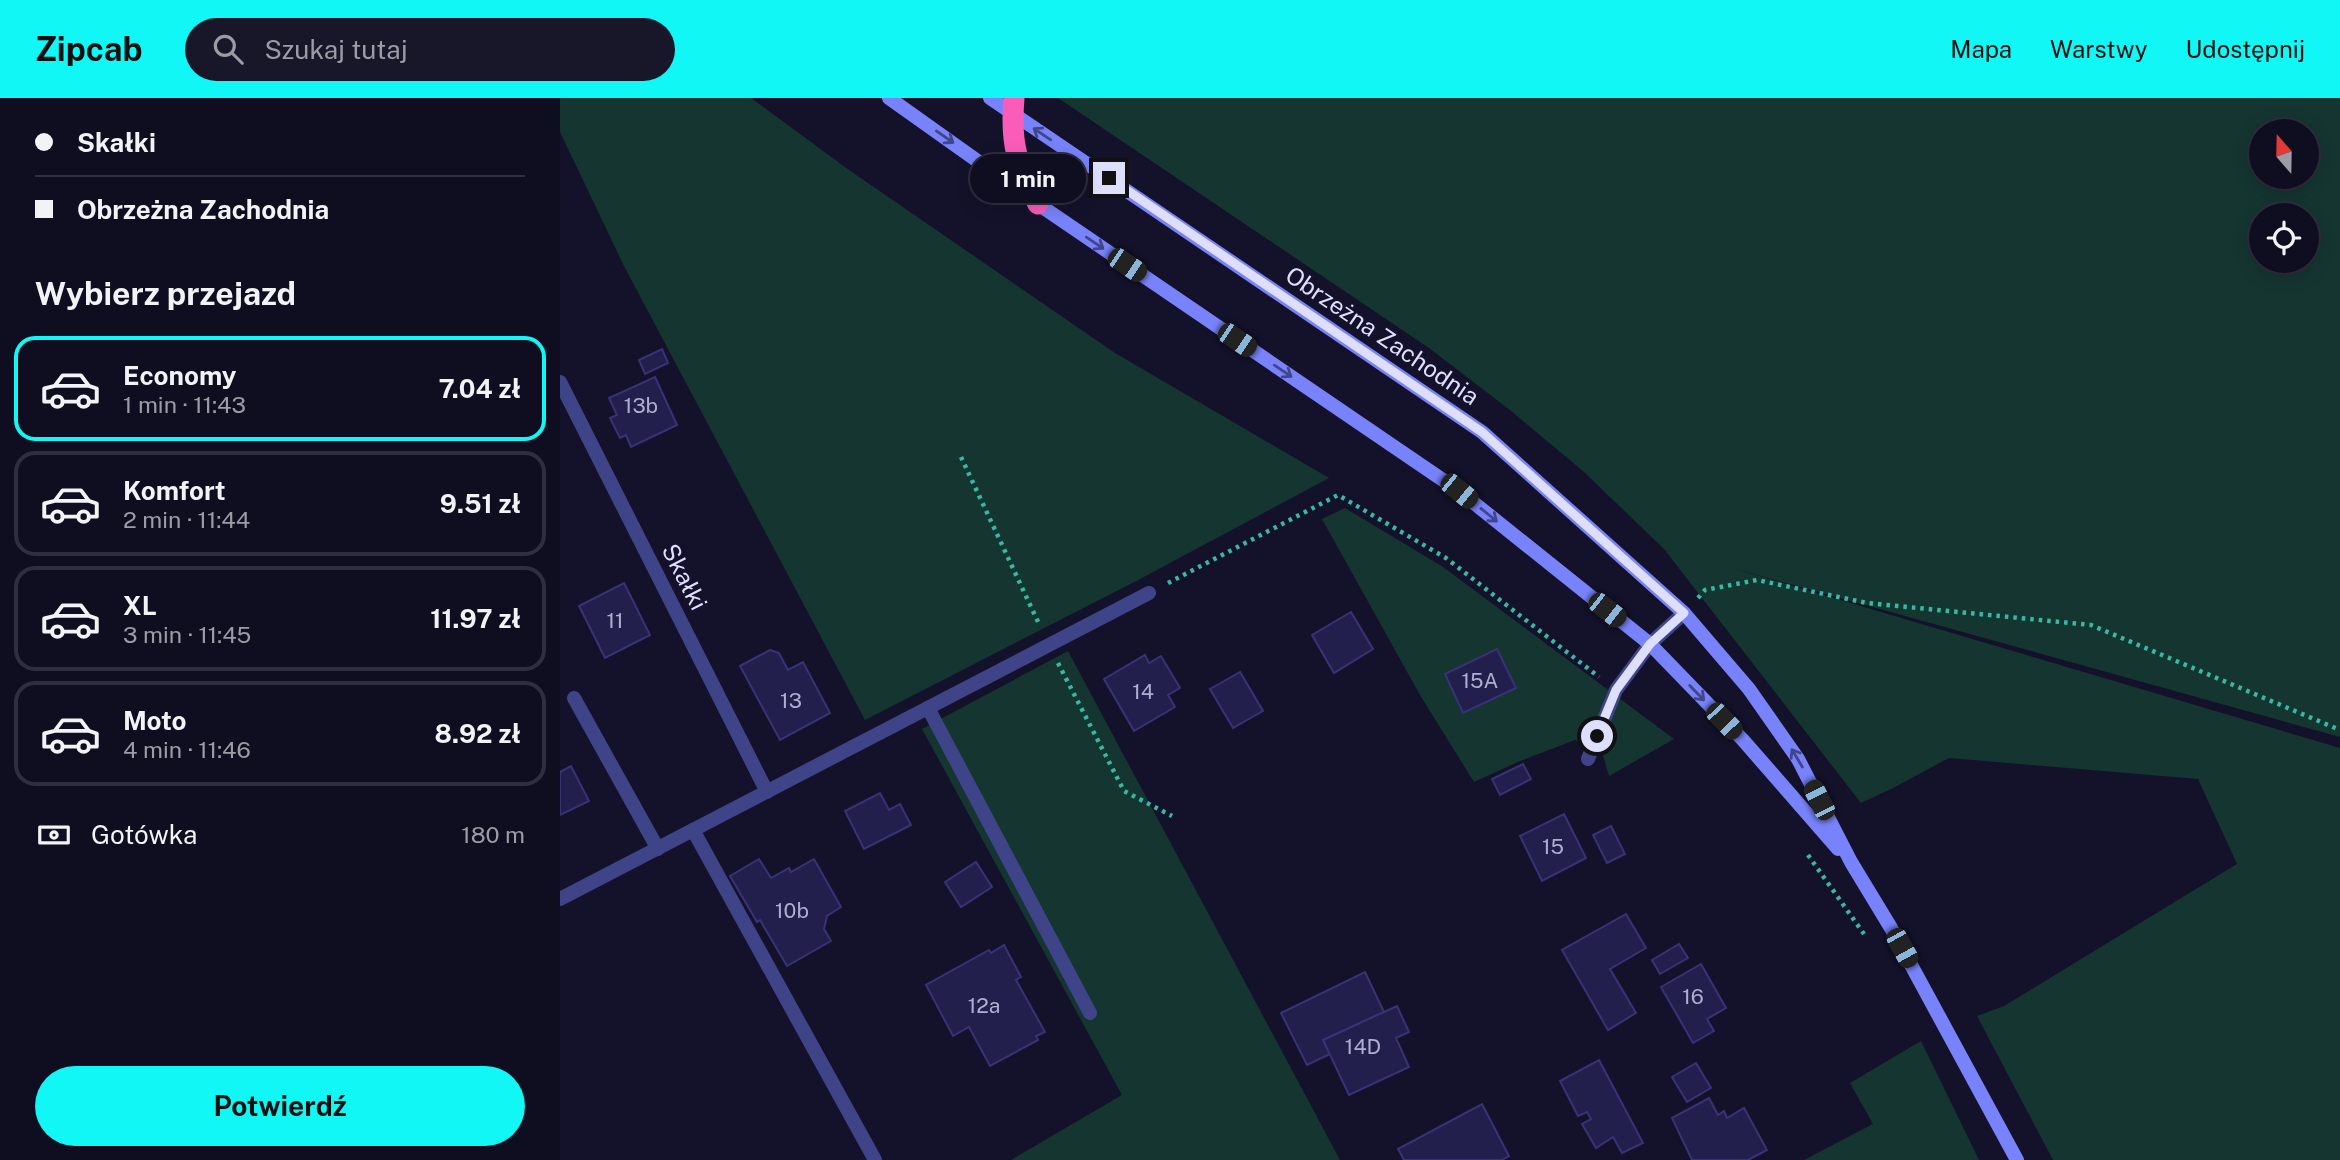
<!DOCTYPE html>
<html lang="pl">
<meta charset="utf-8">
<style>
:root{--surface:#0f0e20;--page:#181729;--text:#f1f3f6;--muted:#9b9ca5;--line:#2f2e3e;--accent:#10f7f6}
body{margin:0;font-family:"Public Sans",sans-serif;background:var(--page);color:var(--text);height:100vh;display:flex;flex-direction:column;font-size:26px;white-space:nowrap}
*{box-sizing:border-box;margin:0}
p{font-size:23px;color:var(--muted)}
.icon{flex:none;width:38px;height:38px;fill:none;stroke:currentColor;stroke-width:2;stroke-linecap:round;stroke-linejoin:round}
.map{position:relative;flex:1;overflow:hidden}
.sheet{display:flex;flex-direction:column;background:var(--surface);width:560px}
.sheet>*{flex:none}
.top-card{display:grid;align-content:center;height:154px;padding:0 35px;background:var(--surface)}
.needle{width:46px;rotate:340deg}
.tools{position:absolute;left:1689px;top:21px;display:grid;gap:14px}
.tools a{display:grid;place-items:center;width:70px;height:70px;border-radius:50%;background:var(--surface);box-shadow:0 4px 18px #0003,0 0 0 2px var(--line);font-size:35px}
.end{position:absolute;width:32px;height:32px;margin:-16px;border:9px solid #dedefe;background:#111;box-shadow:0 0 0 4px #111}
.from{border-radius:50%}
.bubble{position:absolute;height:49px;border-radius:24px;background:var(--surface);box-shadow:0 4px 18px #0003,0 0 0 2px var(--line);font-size:23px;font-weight:700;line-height:49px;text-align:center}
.car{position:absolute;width:21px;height:42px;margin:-21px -10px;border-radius:9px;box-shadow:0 0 5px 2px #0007;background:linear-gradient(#222 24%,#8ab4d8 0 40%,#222 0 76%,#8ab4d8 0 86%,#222 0)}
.top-card b{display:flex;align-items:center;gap:24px;height:66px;font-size:26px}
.top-card b+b{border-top:2px solid var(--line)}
.top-card i{width:18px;height:18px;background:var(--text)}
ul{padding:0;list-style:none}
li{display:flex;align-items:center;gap:21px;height:105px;margin:0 14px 10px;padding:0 21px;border:4px solid var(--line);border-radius:21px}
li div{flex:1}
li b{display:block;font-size:26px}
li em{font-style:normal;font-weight:700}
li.selected{border-color:var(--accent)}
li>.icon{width:63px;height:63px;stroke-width:1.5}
h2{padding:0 35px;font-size:32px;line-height:84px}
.pay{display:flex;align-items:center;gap:18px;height:77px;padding:0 35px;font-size:26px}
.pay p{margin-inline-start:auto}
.cta{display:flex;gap:14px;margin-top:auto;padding:14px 35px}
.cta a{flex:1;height:80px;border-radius:42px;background:var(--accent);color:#111;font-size:28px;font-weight:700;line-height:80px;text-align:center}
header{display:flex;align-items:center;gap:42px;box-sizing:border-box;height:98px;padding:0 35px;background:var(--accent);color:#111}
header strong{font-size:33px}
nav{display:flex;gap:38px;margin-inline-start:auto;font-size:24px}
.search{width:490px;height:63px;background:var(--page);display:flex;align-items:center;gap:18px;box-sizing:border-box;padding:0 24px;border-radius:38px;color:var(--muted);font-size:26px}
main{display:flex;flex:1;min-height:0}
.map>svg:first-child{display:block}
</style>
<header>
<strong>Zipcab</strong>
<div class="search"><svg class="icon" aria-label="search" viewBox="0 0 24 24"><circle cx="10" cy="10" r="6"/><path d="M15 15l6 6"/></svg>Szukaj tutaj</div>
<nav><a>Mapa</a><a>Warstwy</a><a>Udostępnij</a></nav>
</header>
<main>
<section class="sheet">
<div class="top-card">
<b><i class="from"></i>Skałki</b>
<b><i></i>Obrzeżna Zachodnia</b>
</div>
<h2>Wybierz przejazd</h2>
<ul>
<li class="selected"><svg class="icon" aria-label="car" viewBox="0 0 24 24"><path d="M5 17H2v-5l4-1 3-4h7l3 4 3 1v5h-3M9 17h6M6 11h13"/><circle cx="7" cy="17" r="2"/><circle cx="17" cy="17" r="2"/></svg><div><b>Economy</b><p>1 min · 11:43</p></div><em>7.04 zł</em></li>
<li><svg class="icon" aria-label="car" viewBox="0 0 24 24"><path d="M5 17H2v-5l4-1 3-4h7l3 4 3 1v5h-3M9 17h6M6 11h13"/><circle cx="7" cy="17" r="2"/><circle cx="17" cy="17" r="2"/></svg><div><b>Komfort</b><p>2 min · 11:44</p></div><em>9.51 zł</em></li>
<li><svg class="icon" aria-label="car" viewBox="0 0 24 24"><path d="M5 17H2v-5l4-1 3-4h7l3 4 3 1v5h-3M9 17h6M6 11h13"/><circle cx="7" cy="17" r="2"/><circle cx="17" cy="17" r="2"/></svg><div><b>XL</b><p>3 min · 11:45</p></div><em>11.97 zł</em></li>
<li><svg class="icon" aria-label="car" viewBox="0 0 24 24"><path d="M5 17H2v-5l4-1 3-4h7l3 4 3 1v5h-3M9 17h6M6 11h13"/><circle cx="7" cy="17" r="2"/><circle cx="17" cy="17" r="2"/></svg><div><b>Moto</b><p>4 min · 11:46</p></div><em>8.92 zł</em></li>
</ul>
<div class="pay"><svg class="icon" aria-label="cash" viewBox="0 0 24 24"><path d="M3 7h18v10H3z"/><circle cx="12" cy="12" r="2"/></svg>Gotówka<p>180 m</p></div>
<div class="cta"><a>Potwierdź</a></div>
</section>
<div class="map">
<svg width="1780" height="1062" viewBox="0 0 1780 1062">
<rect width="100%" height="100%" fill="#14122b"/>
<!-- green -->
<g fill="#153531" fill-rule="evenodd">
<polygon points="0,0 191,0 289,72 555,255 769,380 580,481 305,622 64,168 0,34"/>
<path d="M498,0H1780V639L1169,469L1780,650V1062H1493L1417,918L1444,908L1677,766L1638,681L1389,660L1333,690L1301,705L1104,451L1024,374L950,312L869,250ZM1701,33H1746V79H1701ZM1701,117H1746V163H1701Z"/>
<polygon points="785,410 883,469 1114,641 1049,678 1042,654 1015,642 960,663 914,684 860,597 762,421"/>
<polygon points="508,553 780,1062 451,1062 562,997 362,631"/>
<polygon points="1361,943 1419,1062 1244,1062 1313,1026 1290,985"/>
</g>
<!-- building -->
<g fill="#231f4c" stroke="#383277" stroke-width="2">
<polygon points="102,251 108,265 85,276 79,262"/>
<polygon points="95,279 117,327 71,349 66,337 60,340 50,320 57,317 49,300"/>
<polygon points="64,485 90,537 45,560 19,508"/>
<polygon points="791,514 813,551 774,575 752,537"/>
<polygon points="937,551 956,590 903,615 885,576"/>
<polygon points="210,552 219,555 228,572 243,564 270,615 220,642 180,568"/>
<polygon points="585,557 589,565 601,558 620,590 608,597 615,609 574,633 544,581"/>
<polygon points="680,574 703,613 673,630 650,591"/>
<polygon points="963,666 971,681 940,697 932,681"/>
<polygon points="11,668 29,703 0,717 0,674"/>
<polygon points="320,695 329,712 340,706 351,727 304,751 285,713"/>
<polygon points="1004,716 1026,760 982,783 960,738"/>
<polygon points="1051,728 1065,756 1047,765 1033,737"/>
<polygon points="199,761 211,780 229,770 231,774 254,761 281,809 267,818 264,831 271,843 227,868 200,822 197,824 170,778"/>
<polygon points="416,764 432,789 401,809 385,784"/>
<polygon points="1066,816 1086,850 1050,871 1076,915 1048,932 1002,852"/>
<polygon points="1119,846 1128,860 1100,876 1092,862"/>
<polygon points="444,847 461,879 456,882 485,934 476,938 478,942 430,968 409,929 393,938 366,887 429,852 431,855"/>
<polygon points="1141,866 1166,910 1147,921 1154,933 1133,945 1101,889"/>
<polygon points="805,874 824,914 763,942 770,956 747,967 721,915"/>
<polygon points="837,908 849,934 836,940 849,969 789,997 763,942"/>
<polygon points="1039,962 1083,1045 1062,1055 1053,1039 1036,1050 1022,1026 1031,1021 1027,1014 1018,1018 1000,983"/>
<polygon points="1136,965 1151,990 1127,1004 1112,979"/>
<polygon points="1149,1000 1158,1017 1164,1013 1167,1020 1184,1010 1207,1052 1188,1062 1132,1062 1112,1020"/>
<polygon points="922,1006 949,1058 942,1062 844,1062 838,1051"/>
</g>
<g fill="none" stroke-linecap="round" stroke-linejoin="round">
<!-- path -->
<g stroke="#35baa4" stroke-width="4.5" stroke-dasharray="3.5 5" stroke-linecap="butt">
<polyline points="401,359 479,526"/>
<polyline points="608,485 778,397 886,460 1039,579"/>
<polyline points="1138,500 1145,492 1197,482 1307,505 1531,527 1780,632"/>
<polyline points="498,565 564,693 612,718"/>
<polyline points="1248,757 1304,836"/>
</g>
<!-- lane -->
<g stroke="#3f4488" stroke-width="14">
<polyline points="14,600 98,751"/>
<polyline points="1028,661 1056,592 1090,546 1124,515"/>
</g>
<!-- street -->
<g stroke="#3f4488" stroke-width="14">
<polyline points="0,284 207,694"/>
<polyline points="368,610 530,915"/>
<polyline points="133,732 315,1062"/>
<polyline points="0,801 589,495"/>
</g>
<!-- secondary -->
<g stroke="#7883fb" stroke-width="14">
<polyline points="329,0 478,106 899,393 1090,546 1183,642 1278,751"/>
<polyline points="430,0 922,334 1124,515 1189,591 1238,661 1291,764 1331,830 1457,1062"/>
</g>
<!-- highway -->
<path stroke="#fa5db9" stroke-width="21" d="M454,0C450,47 457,66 478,106"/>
</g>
<!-- one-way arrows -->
<defs><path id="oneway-shaft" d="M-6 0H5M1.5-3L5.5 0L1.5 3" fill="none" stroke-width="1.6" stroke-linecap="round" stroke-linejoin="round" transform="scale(1.75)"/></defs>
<g stroke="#414589">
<use href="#oneway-shaft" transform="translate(482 36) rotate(-146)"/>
<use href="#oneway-shaft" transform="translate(385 39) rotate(35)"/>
<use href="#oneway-shaft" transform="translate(535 145) rotate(34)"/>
<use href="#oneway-shaft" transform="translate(723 273) rotate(34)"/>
<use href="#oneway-shaft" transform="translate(929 417) rotate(39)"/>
<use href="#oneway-shaft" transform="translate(1137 595) rotate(46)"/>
<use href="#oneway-shaft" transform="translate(1237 660) rotate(-121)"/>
</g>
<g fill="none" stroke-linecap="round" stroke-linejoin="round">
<!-- route -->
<polyline stroke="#dedefe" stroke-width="9" points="549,80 922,334 1124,515 1090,546 1056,592 1037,638"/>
</g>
<g text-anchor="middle" stroke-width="7" stroke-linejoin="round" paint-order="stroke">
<!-- number labels -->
<g font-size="21" fill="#afaed2">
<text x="81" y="315">13b</text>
<text x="55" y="530">11</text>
<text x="920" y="590">15A</text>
<text x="583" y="601">14</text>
<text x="231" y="610">13</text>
<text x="993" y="756">15</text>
<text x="232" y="820">10b</text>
<text x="1133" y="906">16</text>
<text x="424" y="915">12a</text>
<text x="803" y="956">14D</text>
</g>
<!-- street labels -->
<g font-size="24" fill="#dedefe" stroke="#14122b">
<text transform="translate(822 238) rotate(34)" y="8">Obrzeżna Zachodnia</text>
<text transform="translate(124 479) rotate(63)" y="8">Skałki</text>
</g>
</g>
</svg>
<div class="tools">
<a><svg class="needle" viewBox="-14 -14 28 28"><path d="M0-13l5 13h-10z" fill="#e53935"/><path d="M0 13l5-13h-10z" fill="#9b9ca5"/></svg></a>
<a><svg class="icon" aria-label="locate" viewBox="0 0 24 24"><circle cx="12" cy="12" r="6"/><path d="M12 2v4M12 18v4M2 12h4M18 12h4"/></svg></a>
</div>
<i class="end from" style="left:1037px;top:638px"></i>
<i class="end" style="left:549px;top:80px"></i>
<div class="bubble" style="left:410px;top:56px;width:116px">1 min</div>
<i class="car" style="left:567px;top:167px;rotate:124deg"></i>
<i class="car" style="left:677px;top:242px;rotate:124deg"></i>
<i class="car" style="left:899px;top:393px;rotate:129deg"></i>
<i class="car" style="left:1047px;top:512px;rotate:128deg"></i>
<i class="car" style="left:1164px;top:623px;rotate:136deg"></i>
<i class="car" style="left:1259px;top:702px;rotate:333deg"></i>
<i class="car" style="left:1342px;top:850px;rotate:151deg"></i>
</div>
</main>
